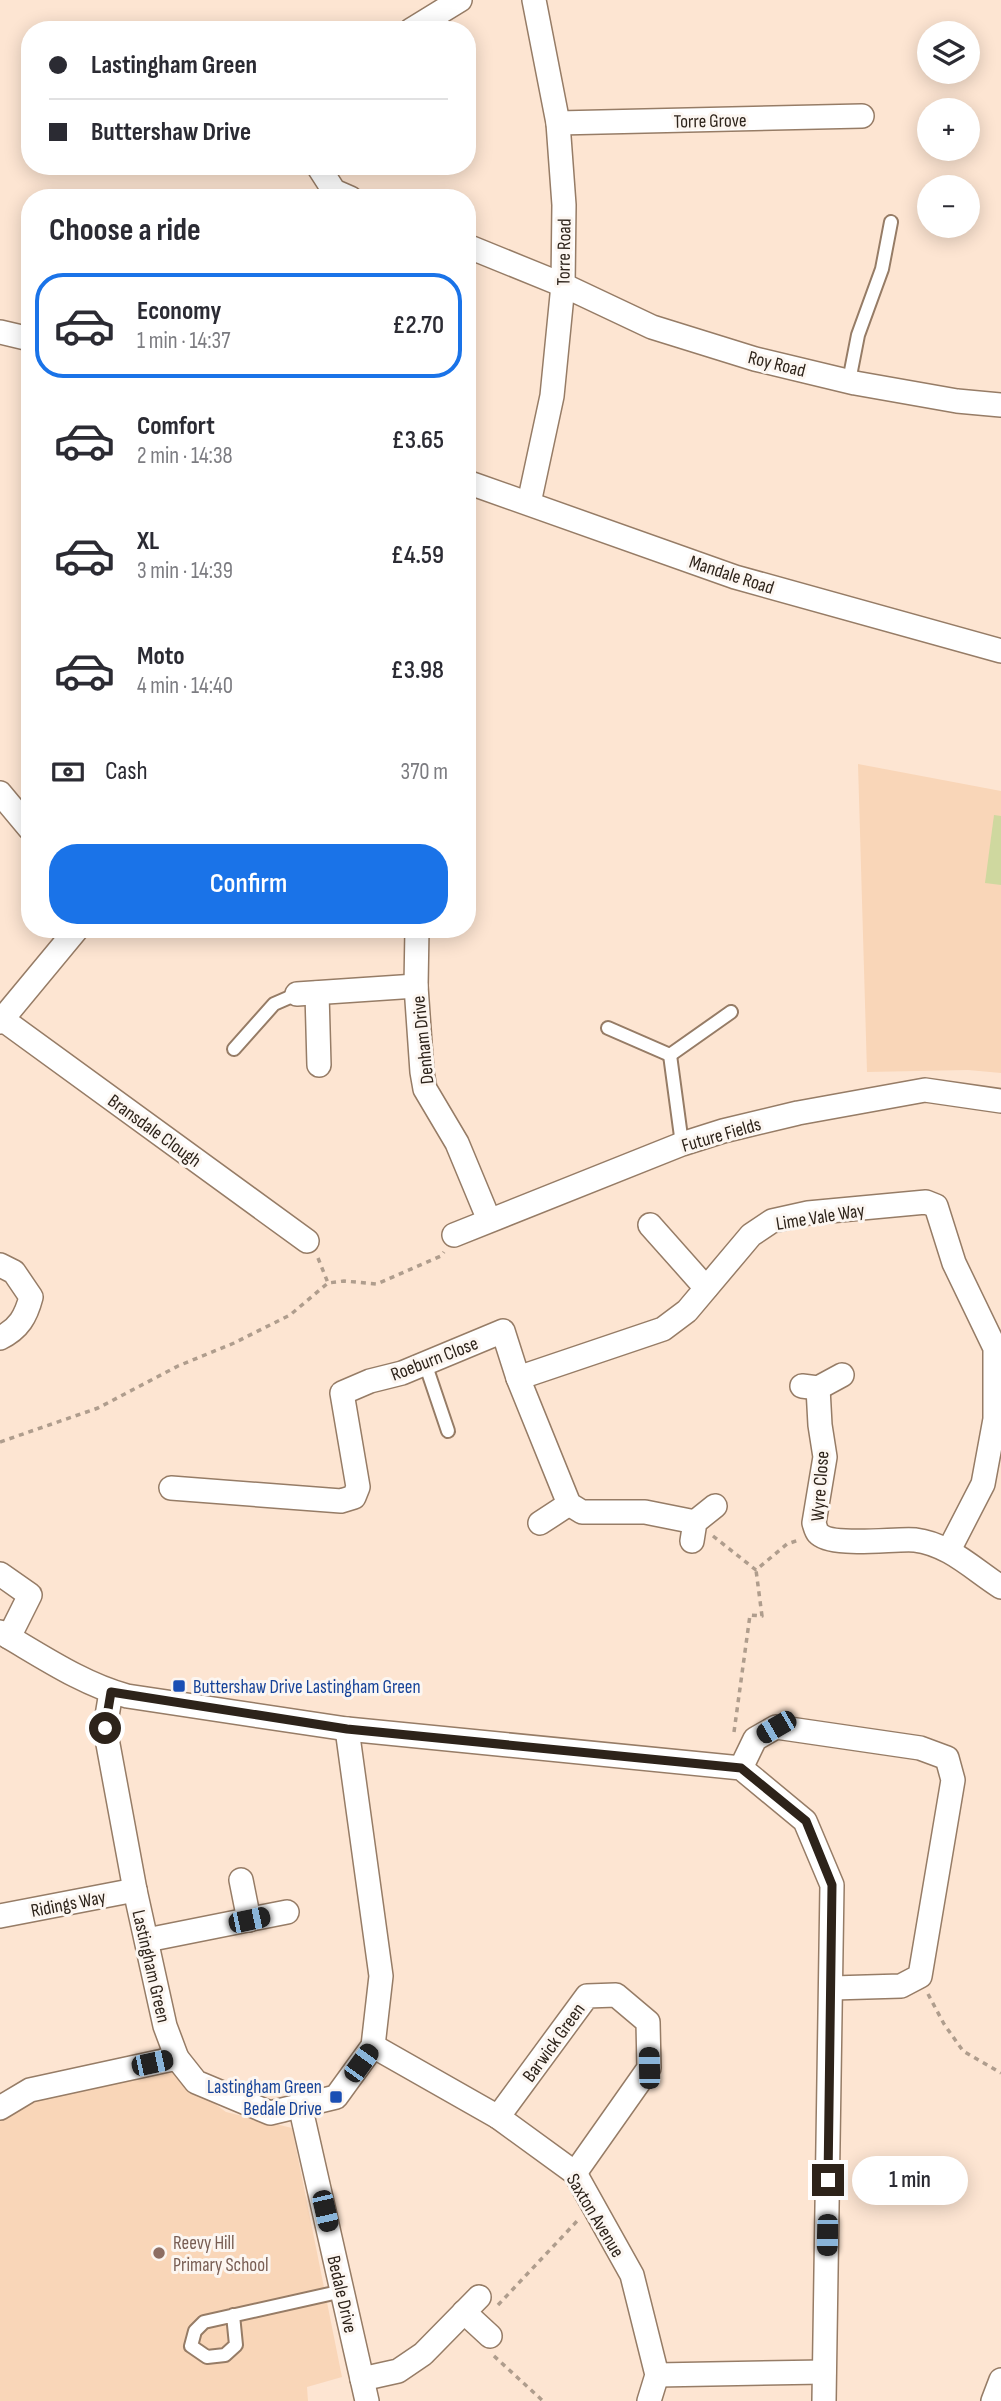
<!DOCTYPE html>
<meta charset="utf-8">
<style>
:root{--surface:#fff;--page:#f7f7f7;--text:#2b2b33;--muted:#7c7c81;--line:#e1e1e2;--accent:#1a73e8}
body{margin:0;font-family:"Sofia Sans Condensed",sans-serif;background:var(--page);color:var(--text);height:100vh;display:flex;flex-direction:column;font-size:26px;white-space:nowrap}
*{box-sizing:border-box;margin:0}
p{font-size:23px;color:var(--muted)}
.icon{flex:none;width:38px;height:38px;fill:none;stroke:currentColor;stroke-width:2;stroke-linecap:round;stroke-linejoin:round}
.map{position:relative;flex:1;overflow:hidden}
.side{position:absolute;left:21px;top:189px;width:455px;height:749px;display:flex;flex-direction:column;background:var(--surface);border-radius:28px;box-shadow:0 4px 18px #0003}
.side>*{flex:none}
.top-card{position:absolute;left:21px;top:21px;width:455px;height:154px;border-radius:28px;box-shadow:0 4px 18px #0003;display:grid;align-content:center;height:154px;padding:0 28px;background:var(--surface)}
.fabs{position:absolute;left:917px;top:21px;display:grid;gap:14px}
.fabs a{display:grid;place-items:center;width:63px;height:63px;border-radius:50%;background:var(--surface);box-shadow:0 4px 18px #0003;font-size:35px}
.end{position:absolute;width:32px;height:32px;margin:-16px;border:9px solid #2d231a;background:#fff;box-shadow:0 0 0 4px #fff}
.from{border-radius:50%}
.bubble{position:absolute;height:49px;border-radius:24px;background:var(--surface);box-shadow:0 4px 18px #0003;font-size:23px;font-weight:600;line-height:49px;text-align:center}
.car{position:absolute;width:21px;height:42px;margin:-21px -10px;border-radius:9px;box-shadow:0 0 5px 2px #0007;background:linear-gradient(#222 24%,#8ab4d8 0 40%,#222 0 76%,#8ab4d8 0 86%,#222 0)}
.top-card b{display:flex;align-items:center;gap:24px;height:66px;font-size:26px}
.top-card b+b{border-top:2px solid var(--line)}
.top-card i{width:18px;height:18px;background:var(--text)}
ul{padding:0;list-style:none}
li{display:flex;align-items:center;gap:21px;height:105px;margin:0 14px 10px;padding:0 14px;border:4px solid transparent;border-radius:28px}
li div{flex:1}
li b{display:block;font-size:26px}
li em{font-style:normal;font-weight:600}
li.active{border-color:var(--accent)}
li>.icon{width:63px;height:63px;stroke-width:1.5}
h2{padding:0 28px;font-size:32px;line-height:84px}
.pay{display:flex;align-items:center;gap:18px;height:77px;padding:0 28px;font-size:26px}
.pay p{margin-inline-start:auto}
.primary-button{display:flex;gap:14px;margin-top:auto;padding:14px 28px}
.primary-button a{flex:1;height:80px;border-radius:28px;background:var(--accent);color:#fff;font-size:28px;font-weight:600;line-height:80px;text-align:center}
.map>svg:first-child{display:block}
</style>
<div class="map">
<svg width="1001" height="2401" viewBox="0 0 1001 2401">
<rect width="100%" height="100%" fill="#fde5d2"/>
<!-- built -->
<g fill="#f9d6b8">
<polygon points="858,764 1001,791 1001,1073 968,1070 867,1072"/>
<polygon points="172,2072 226,2112 292,2128 342,2377 307,2387 308,2401 0,2401 0,2113 20,2100"/>
</g>
<!-- green -->
<polygon fill="#cfd89f" points="994,815 1001,816 1001,885 985,883"/>
<g fill="none" stroke-linecap="round" stroke-linejoin="round">
<!-- lane casing -->
<g stroke="#967c66" stroke-width="16">
<g id="lane">
<polyline points="849,381 858,335 882,269 891,222"/>
<polyline points="608,1028 670,1055"/>
<polyline points="234,1049 274,1004 297,994"/>
<polyline points="670,1055 682,1144"/>
<polyline points="670,1055 731,1012"/>
<polyline points="425,1363 448,1431"/>
<polyline points="233,2315 236,2345 225,2355 207,2357 191,2346 195,2331 204,2322 343,2291"/>
</g>
</g>
<!-- street casing -->
<g stroke="#967c66" stroke-width="26">
<g id="street">
<polyline points="411,30 460,0"/>
<polyline points="558,123 862,116"/>
<polyline points="318,166 334,191 350,198"/>
<polyline points="467,246 563,285 652,327 755,359 855,383 957,401 1001,405"/>
<polyline points="0,332 30,339"/>
<polyline points="467,482 735,577 1001,651"/>
<polyline points="529,503 552,396 563,285 564,205 558,123 534,0"/>
<polyline points="0,793 30,829"/>
<polyline points="417,929 416,986 422,1072 425,1089 457,1143 489,1220"/>
<polyline points="317,993 319,1065"/>
<polyline points="297,994 416,986"/>
<polyline points="2,1019 307,1241"/>
<polyline points="0,1022 77,929"/>
<polyline points="650,1225 706,1288"/>
<polyline points="454,1235 682,1144 723,1131 798,1113 925,1090 1001,1101"/>
<path d="M0,1265L14,1272L31,1297C26,1316 19,1329 0,1338"/>
<polyline points="518,1378 663,1329 687,1311 751,1235 772,1221 808,1213 926,1202 936,1206 954,1263 995,1348 995,1419 983,1484 949,1550"/>
<polyline points="802,1386 818,1388 842,1375"/>
<path d="M818,1388L820,1425L825,1457L814,1523C815,1526 816,1531 818,1533C831,1548 896,1538 915,1540C949,1544 974,1570 1001,1587"/>
<polyline points="171,1488 341,1501 354,1497 358,1487 342,1393 370,1381 402,1373 503,1331 518,1378 569,1504 582,1512 645,1512 695,1522"/>
<polyline points="540,1523 569,1504"/>
<polyline points="692,1541 695,1522 715,1506"/>
<polyline points="0,1574 30,1595 9,1637"/>
<path d="M0,1632C40,1655 82,1684 127,1696L347,1729L741,1768L805,1821L832,1885L824,2401"/>
<polyline points="111,1692 105,1728 135,1890 165,2026 177,2058 196,2082 270,2113 336,2097 373,2046 381,1976 347,1729"/>
<polyline points="741,1768 755,1739 776,1727 920,1748 947,1758 953,1780 920,1976 901,1986 833,1988"/>
<polyline points="241,1880 249,1920"/>
<polyline points="0,1916 135,1890"/>
<polyline points="147,1940 287,1912"/>
<polyline points="373,2046 498,2117 575,2173 632,2275 657,2375 649,2401"/>
<polyline points="300,2105 367,2401"/>
<polyline points="0,2108 30,2090 177,2058"/>
<polyline points="498,2117 587,1996 616,1995 648,2022 649,2068 575,2173"/>
<polyline points="464,2312 490,2336"/>
<polyline points="657,2375 824,2372"/>
<polyline points="362,2379 398,2371 423,2354 479,2297"/>
<polyline points="993,2401 1001,2380"/>
</g>
</g>
<!-- path -->
<g stroke="#af9d8d" stroke-width="3.5" stroke-dasharray="5 5" stroke-linecap="butt">
<polyline points="318,1258 328,1283"/>
<polyline points="0,1442 98,1408 178,1366 234,1343 290,1315 328,1283 344,1281 377,1284 441,1256 444,1252"/>
<polyline points="713,1536 756,1570 787,1544 799,1540"/>
<polyline points="734,1732 750,1615 762,1616 756,1570"/>
<polyline points="928,1994 944,2024 963,2051 1001,2073"/>
<polyline points="498,2305 579,2219"/>
<polyline points="494,2356 543,2401"/>
</g>
<!-- lane -->
<use href="#lane" stroke="#fff" stroke-width="12"/>
<!-- street -->
<use href="#street" stroke="#fff" stroke-width="23"/>
</g>
<g fill="none" stroke-linecap="round" stroke-linejoin="round">
<!-- route -->
<polyline stroke="#2d231a" stroke-width="9" points="105,1728 111,1692 347,1729 741,1768 806,1821 832,1885 828,2180"/>
</g>
<!-- markers -->
<g fill="#1a4fb4" stroke="#fcf6f1" stroke-width="2.5">
<rect x="172" y="1679" width="14" height="14" rx="3.5"/>
<rect x="329" y="2090" width="14" height="14" rx="3.5"/>
</g>
<circle fill="#8d6e63" stroke="#fcf6f1" stroke-width="2.5" cx="159" cy="2253" r="7"/>
<g text-anchor="middle" stroke-width="6" stroke-linejoin="round" paint-order="stroke">
<!-- street labels -->
<g font-size="19" fill="#2d231a" stroke="#fcf6f1">
<text transform="translate(710 120) rotate(-1)" y="7">Torre Grove</text>
<text transform="translate(563 252) rotate(-89)" y="7">Torre Road</text>
<text transform="translate(777 363) rotate(14)" y="7">Roy Road</text>
<text transform="translate(732 574) rotate(18)" y="7">Mandale Road</text>
<text transform="translate(422 1040) rotate(-96)" y="7">Denham Drive</text>
<text transform="translate(155 1130) rotate(36)" y="7">Bransdale Clough</text>
<text transform="translate(721 1134) rotate(-16)" y="7">Future Fields</text>
<text transform="translate(820 1216) rotate(-9)" y="7">Lime Vale Way</text>
<text transform="translate(434 1358) rotate(-21)" y="7">Roeburn Close</text>
<text transform="translate(819 1486) rotate(-86)" y="7">Wyre Close</text>
<text transform="translate(68 1903) rotate(-11)" y="7">Ridings Way</text>
<text transform="translate(152 1966) rotate(77)" y="7">Lastingham Green</text>
<text transform="translate(553 2042) rotate(-54)" y="7">Barwick Green</text>
<text transform="translate(596 2215) rotate(59)" y="7">Saxton Avenue</text>
<text transform="translate(343 2294) rotate(77)" y="7">Bedale Drive</text>
</g>
<!-- transit labels -->
<g font-size="19" fill="#164399" stroke="#fcf6f1" text-anchor="start">
<text x="193" y="1693">Buttershaw Drive Lastingham Green</text>
<text x="322" y="2093" text-anchor="end">Lastingham Green<tspan x="322" dy="22">Bedale Drive</tspan></text>
</g>
<!-- education labels -->
<g font-size="19" fill="#785e54" stroke="#fcf6f1" text-anchor="start">
<text x="173" y="2249">Reevy Hill<tspan x="173" dy="22">Primary School</tspan></text>
</g>
</g>
</svg>
<div class="fabs">
<a><svg class="icon" aria-label="layers" viewBox="0 0 24 24"><path d="M12 4l9 5-9 5-9-5zM3 14l9 5 9-5"/></svg></a>
<a>+</a>
<a>−</a>
</div>
<i class="end from" style="left:105px;top:1728px"></i>
<i class="end" style="left:828px;top:2180px"></i>
<div class="bubble" style="left:852px;top:2156px;width:116px">1 min</div>
<i class="car" style="left:776px;top:1727px;rotate:240deg"></i>
<i class="car" style="left:249px;top:1920px;rotate:78deg"></i>
<i class="car" style="left:152px;top:2063px;rotate:78deg"></i>
<i class="car" style="left:361px;top:2063px;rotate:36deg"></i>
<i class="car" style="left:649px;top:2068px;rotate:359deg"></i>
<i class="car" style="left:325px;top:2211px;rotate:167deg"></i>
<i class="car" style="left:827px;top:2235px;rotate:181deg"></i>
<div class="top-card">
<b><i class="from"></i>Lastingham Green</b>
<b><i></i>Buttershaw Drive</b>
</div>
<section class="side">
<h2>Choose a ride</h2>
<ul>
<li class="active"><svg class="icon" aria-label="car" viewBox="0 0 24 24"><path d="M5 17H2v-5l4-1 3-4h7l3 4 3 1v5h-3M9 17h6M6 11h13"/><circle cx="7" cy="17" r="2"/><circle cx="17" cy="17" r="2"/></svg><div><b>Economy</b><p>1 min · 14:37</p></div><em>£2.70</em></li>
<li><svg class="icon" aria-label="car" viewBox="0 0 24 24"><path d="M5 17H2v-5l4-1 3-4h7l3 4 3 1v5h-3M9 17h6M6 11h13"/><circle cx="7" cy="17" r="2"/><circle cx="17" cy="17" r="2"/></svg><div><b>Comfort</b><p>2 min · 14:38</p></div><em>£3.65</em></li>
<li><svg class="icon" aria-label="car" viewBox="0 0 24 24"><path d="M5 17H2v-5l4-1 3-4h7l3 4 3 1v5h-3M9 17h6M6 11h13"/><circle cx="7" cy="17" r="2"/><circle cx="17" cy="17" r="2"/></svg><div><b>XL</b><p>3 min · 14:39</p></div><em>£4.59</em></li>
<li><svg class="icon" aria-label="car" viewBox="0 0 24 24"><path d="M5 17H2v-5l4-1 3-4h7l3 4 3 1v5h-3M9 17h6M6 11h13"/><circle cx="7" cy="17" r="2"/><circle cx="17" cy="17" r="2"/></svg><div><b>Moto</b><p>4 min · 14:40</p></div><em>£3.98</em></li>
</ul>
<div class="pay"><svg class="icon" aria-label="cash" viewBox="0 0 24 24"><path d="M3 7h18v10H3z"/><circle cx="12" cy="12" r="2"/></svg>Cash<p>370 m</p></div>
<div class="primary-button"><a>Confirm</a></div>
</section>
</div>
